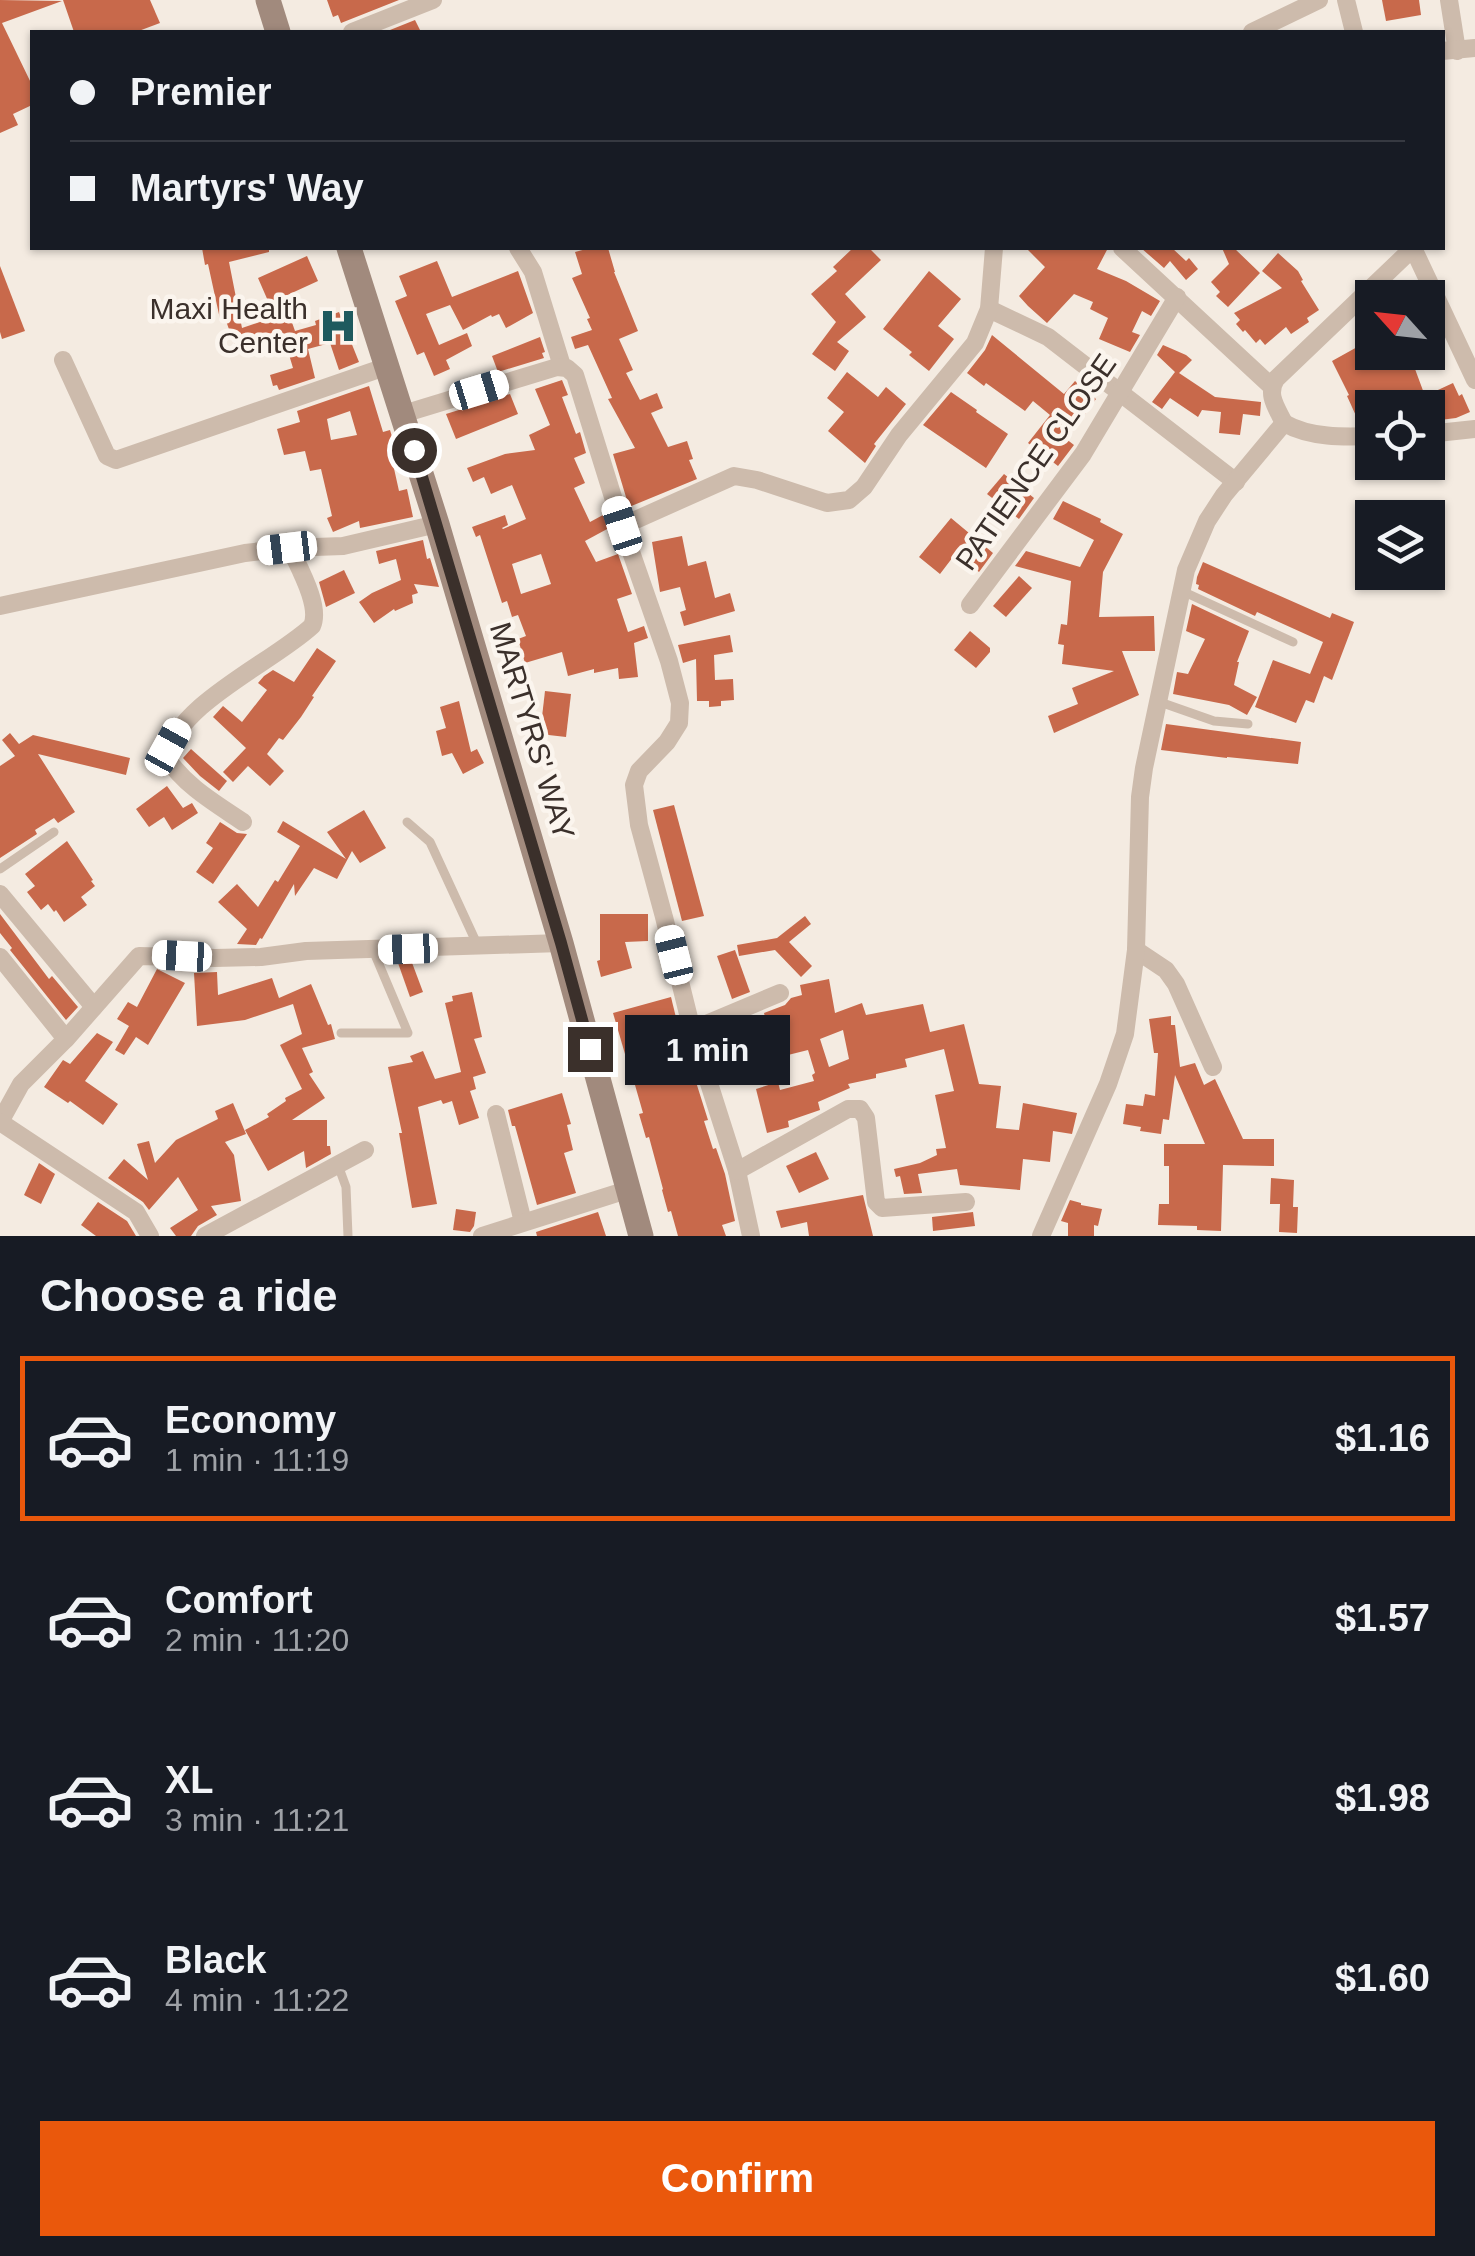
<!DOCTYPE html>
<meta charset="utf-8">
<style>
:root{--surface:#171b24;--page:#242831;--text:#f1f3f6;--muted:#9ea1a6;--line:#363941;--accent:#ea580c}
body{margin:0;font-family:Arial,sans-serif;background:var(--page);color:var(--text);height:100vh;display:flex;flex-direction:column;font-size:38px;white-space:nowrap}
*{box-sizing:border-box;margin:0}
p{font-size:32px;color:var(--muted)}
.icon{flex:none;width:55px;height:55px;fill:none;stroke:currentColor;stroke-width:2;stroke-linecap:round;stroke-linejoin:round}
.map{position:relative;height:1236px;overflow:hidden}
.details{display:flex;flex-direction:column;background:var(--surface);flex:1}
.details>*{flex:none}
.hud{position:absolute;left:30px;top:30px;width:1415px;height:220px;border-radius:0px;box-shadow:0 2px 8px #0004;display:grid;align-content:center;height:220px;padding:0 40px;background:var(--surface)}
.needle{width:65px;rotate:297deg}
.buttons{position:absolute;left:1355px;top:280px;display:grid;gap:20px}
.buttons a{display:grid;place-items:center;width:90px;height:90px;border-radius:0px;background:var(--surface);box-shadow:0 2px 8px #0004;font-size:50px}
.end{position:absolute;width:45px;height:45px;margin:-22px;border:12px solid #3b302b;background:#fff;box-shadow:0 0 0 5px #fff}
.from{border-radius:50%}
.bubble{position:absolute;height:70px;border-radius:0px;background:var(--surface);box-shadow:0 2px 8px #0004;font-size:32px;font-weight:700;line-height:70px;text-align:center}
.car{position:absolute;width:30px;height:60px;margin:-30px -15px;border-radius:12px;box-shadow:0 0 8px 2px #0007;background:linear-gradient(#fff 24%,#345 0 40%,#fff 0 76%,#345 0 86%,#fff 0)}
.hud b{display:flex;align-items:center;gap:35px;height:95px;font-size:38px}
.hud b+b{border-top:2px solid var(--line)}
.hud i{width:25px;height:25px;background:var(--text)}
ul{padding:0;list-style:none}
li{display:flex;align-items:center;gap:30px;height:165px;margin:0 20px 15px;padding:0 20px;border:5px solid transparent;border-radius:0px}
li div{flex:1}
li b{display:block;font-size:38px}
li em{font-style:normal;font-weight:700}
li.on{border-color:var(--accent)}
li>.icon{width:90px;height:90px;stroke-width:1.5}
h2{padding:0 40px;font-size:45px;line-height:120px}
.primary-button{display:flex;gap:20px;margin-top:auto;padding:20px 40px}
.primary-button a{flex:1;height:115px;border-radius:0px;background:var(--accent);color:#fff;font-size:40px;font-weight:700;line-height:115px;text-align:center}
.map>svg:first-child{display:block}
</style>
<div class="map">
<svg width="1475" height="1236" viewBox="0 0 1475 1236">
<rect width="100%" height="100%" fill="#f4ebe1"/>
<!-- building -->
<g fill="#c8694b" fill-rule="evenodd">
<polygon points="0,0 62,1 2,23 32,85 32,105 13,114 18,125 0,133"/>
<polygon points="63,0 150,0 160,23 136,32 74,32"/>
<polygon points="327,0 399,0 341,23 338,15 333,17"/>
<polygon points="1382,0 1419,0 1421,15 1386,21"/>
<polygon points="415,20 421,32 385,32"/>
<polygon points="202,248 269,248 269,252 229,262 242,328 275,317 258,278 307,256 318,281 283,297 295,331 316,325 315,321 339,312 359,362 339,370 330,343 308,349 315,378 279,390 277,385 273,386 270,375 293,368 284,338 265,344 264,340 236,349 225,318 220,319 208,264 205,265"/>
<polygon points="590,248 608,248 615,272 614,272 638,331 619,339 633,370 626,373 640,400 657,393 663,408 651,413 668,447 687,441 693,459 689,460 697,479 629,507 613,454 635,448 608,399 612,398 588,345 575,349 571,337 592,330 587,319 590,318 572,278 582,274 575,252"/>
<polygon points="853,248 869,248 881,260 845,294 866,317 837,342 849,351 835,371 812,354 836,322 811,294 837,271 833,267"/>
<polygon points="1026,248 1108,248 1097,269 1126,281 1160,301 1151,316 1142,311 1132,332 1140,335 1130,352 1099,339 1108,318 1090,309 1093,302 1074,294 1047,323 1028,306 1019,296 1045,267"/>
<polygon points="1141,248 1172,248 1186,261 1189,258 1198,269 1186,280 1170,261 1164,268"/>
<polygon points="1222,248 1234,248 1260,273 1228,307 1216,296 1220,292 1211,282 1229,264"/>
<polygon points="1278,253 1298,271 1303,280 1301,281 1319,310 1307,318 1309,322 1291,334 1286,327 1265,345 1260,339 1256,343 1245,330 1243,332 1236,324 1240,320 1234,313 1282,288 1262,271"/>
<polygon points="437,261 452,297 518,271 533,313 506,328 499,314 492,317 491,315 463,330 450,305 426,314 439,345 467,333 472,346 446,360 450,369 434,376 424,352 417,355 395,301 407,296 399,276"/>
<polygon points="0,266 25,331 2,339 0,332"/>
<polygon points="929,271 961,299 938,326 954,339 929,371 909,355 912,352 883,329"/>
<polygon points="1372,308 1372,359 1387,352 1420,352 1426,364 1415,369 1425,396 1453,383 1459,396 1462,394 1470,412 1456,418 1440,420 1434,408 1396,408 1393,401 1379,408 1372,408 1372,418 1364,421 1362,416 1357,418 1347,396 1349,395 1332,361 1368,341 1358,318"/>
<polygon points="992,335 1064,394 1075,381 1096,399 1085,414 1080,410 1061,435 1074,445 1058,466 1028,443 1050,415 1033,401 1025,411 986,383 984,386 967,373 985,350"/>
<polygon points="540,337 545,352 542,353 544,358 498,372 492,356"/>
<polygon points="1163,345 1186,355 1192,360 1179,373 1215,397 1261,402 1260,416 1243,414 1240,435 1219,433 1221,412 1202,410 1198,417 1170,398 1162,409 1152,402 1175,372 1157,355"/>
<polygon points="847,372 878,397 886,387 906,404 874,444 876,446 865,463 828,431 844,412 827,398"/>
<path d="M562,380L568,395L562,397L576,434L580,432L586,453L574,458L585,483L574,488L590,522L603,515L609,528L585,541L596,562L618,554L632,594L617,599L628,632L644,626L648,638L634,643L638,677L619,679L618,668L594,673V669L568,676L562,652L525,663L518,639L526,636L518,615L512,617L507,601L502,603L480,535L476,537L472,527L505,515L508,525L502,528L503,529L526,519L512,485L491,494L484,477L473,482L467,468L505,454L535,450L529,435L550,425L535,389ZM541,554L551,584L521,594L512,564Z"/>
<path d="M369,386L383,432L390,430L397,453L391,455L399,491L407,489L413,517L360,528L359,521L333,532L327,518L332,516L321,469L310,471L305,451L284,455L277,429L300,422L297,411ZM350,411L357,435L331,440L327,419Z"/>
<polygon points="951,392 977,410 976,412 1008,434 986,468 923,425"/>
<polygon points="510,394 518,414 456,439 446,414"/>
<polygon points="1004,474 1034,498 1019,519 987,494"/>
<polygon points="1063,501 1101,519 1100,522 1123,534 1103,572 1099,617 1154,616 1155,651 1122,651 1139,695 1054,733 1048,716 1078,704 1072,688 1114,671 1062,664 1064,645 1058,644 1061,624 1067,625 1071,581 1015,566 1026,551 1080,567 1094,540 1053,519"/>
<polygon points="951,518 993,553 979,572 956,553 940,574 919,557"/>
<polygon points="682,536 688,566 706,561 715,598 730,593 735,611 684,626 680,612 686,610 680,587 660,592 652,542"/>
<polygon points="423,540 427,559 430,558 439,587 414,584 418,593 412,595 413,603 395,611 394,609 374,623 359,602 372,593 401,580 396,559 379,564 376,551"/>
<polygon points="1203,562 1330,618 1332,613 1354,622 1332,680 1324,676 1314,703 1306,700 1296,723 1255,707 1273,660 1310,674 1323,642 1257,612 1255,616 1198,589 1199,585 1196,584 1197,577"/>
<polygon points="344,570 355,593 326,607 319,582"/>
<polygon points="1019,576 1032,588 1006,617 993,606"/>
<polygon points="1192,604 1249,631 1237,662 1239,662 1234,685 1257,697 1247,715 1229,705 1173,694 1177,672 1188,674 1205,639 1186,631"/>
<polygon points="970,631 990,648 990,652 976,668 954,650"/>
<polygon points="730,635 733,652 714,655 715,680 733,679 734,700 721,701 721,706 709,707 709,701 697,701 696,659 683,663 678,645"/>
<polygon points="317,648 336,661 312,696 314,697 301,717 283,740 279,738 267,754 284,771 270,786 248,766 233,782 223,772 246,748 213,717 223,706 242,722 267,690 258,683 264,676 273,670 294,682"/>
<polygon points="545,691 571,694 566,737 540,734"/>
<polygon points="459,701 471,752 477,749 484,763 463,774 452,753 442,756 436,731 446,728 440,707"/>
<polygon points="1166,724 1301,742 1298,764 1227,757 1227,758 1161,750"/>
<polygon points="10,733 19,744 33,735 130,758 126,775 38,754 75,812 58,823 54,818 35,830 37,834 0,858 0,766 15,756 2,740"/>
<polygon points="191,749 227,781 219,791 200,776 183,758"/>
<polygon points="167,786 183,808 192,803 198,813 172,830 164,817 149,827 136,809"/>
<polygon points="674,805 704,916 682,921 653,810"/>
<polygon points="364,810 386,848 360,863 352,851 337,879 314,868 295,896 294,884 262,939 260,938 256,945 237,944 247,929 218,902 237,884 258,907 275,880 278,882 300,846 277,832 283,821 346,859 327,832"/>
<polygon points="220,822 237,833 247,834 213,884 196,872 213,848 206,843"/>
<polygon points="67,841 93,880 91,881 95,886 81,897 87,905 64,922 56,910 54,912 48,904 41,910 27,892 35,886 25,874"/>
<polygon points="0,914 49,979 52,976 78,1007 66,1020 10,950 12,948 0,933"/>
<polygon points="600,914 648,914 648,941 625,942 632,968 601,977 597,961 600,960"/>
<polygon points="805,916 811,924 789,942 812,966 801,977 775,950 739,956 737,945 777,938"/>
<polygon points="735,950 750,992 732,999 717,956"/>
<polygon points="405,960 411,960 423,992 410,997 398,963"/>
<polygon points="157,969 185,983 148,1045 136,1037 124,1055 115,1050 129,1026 117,1019 128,1002 137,1007"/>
<polygon points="217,972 218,995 272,978 279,998 311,984 328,1025 331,1024 335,1039 302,1048 313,1072 309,1074 325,1098 292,1120 327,1120 327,1146 330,1146 331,1154 306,1168 304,1151 268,1171 245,1130 269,1117 267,1114 286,1101 285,1098 302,1089 280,1045 302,1034 293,1004 245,1020 197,1026 194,973"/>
<path d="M829,979L835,1013L862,1003L866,1015L923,1004L930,1032L964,1024L979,1084L1001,1086L996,1128L1019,1130L1023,1103L1077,1113L1072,1134L1053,1131L1050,1162L1023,1159L1020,1190L960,1185L957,1169L918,1174L922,1193L904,1194L900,1176L896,1177L894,1169L920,1163L937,1155L936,1149L946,1148L935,1095L954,1091L944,1049L905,1059L907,1067L876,1074V1078L848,1084L850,1088L818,1102L820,1110L788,1121L789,1127L767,1133L756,1089L778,1082L780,1090L814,1081L812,1075L815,1073L808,1050L776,1058L764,1013L785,1005L791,998L802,995L800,985ZM843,1030L849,1059L829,1067L820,1039Z"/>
<polygon points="472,992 482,1037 474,1039 486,1073 473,1077 476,1089 470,1091 479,1118 459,1125 452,1101 443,1104 441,1100 418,1107 437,1204 412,1208 399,1133 402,1133 388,1067 413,1062 410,1056 423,1051 435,1079 461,1072 445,1003 453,1001 452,996"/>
<polygon points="671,997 681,1038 625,1054 613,1013"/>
<polygon points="1171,1016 1171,1025 1175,1025 1180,1067 1195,1063 1204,1085 1215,1079 1243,1139 1274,1139 1274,1166 1223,1165 1221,1231 1197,1230 1197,1226 1158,1225 1159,1204 1169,1204 1169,1166 1164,1166 1164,1144 1205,1144 1175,1075 1169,1120 1163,1119 1161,1134 1140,1131 1141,1127 1123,1124 1126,1104 1143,1106 1145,1094 1155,1096 1158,1053 1154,1053 1149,1019"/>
<polygon points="731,1027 742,1053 720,1062 709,1036"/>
<polygon points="97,1033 113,1042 85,1081 118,1104 103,1125 70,1101 68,1103 44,1087 63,1060 70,1064"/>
<polygon points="690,1063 708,1120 704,1121 713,1149 716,1148 725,1174 735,1221 722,1225 726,1236 678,1236 671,1211 668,1212 662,1190 663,1189 649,1137 646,1138 639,1114 643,1113 633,1078"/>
<polygon points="562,1093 571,1124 567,1125 573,1150 564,1153 576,1193 537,1205 515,1126 512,1126 508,1110"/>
<polygon points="233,1103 246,1134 225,1142 234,1155 241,1201 211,1206 217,1215 198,1226 191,1236 176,1236 170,1228 198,1210 178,1177 149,1210 143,1202 108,1178 124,1159 148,1180 137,1144 149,1141 155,1163 176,1140 218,1119 215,1111"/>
<polygon points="816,1152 829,1179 799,1193 786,1166"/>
<polygon points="39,1163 55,1174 41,1204 24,1195"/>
<polygon points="1271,1178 1294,1180 1293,1207 1298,1207 1297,1233 1279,1232 1280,1204 1270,1204"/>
<polygon points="863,1195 873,1236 809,1236 807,1222 781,1228 776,1211"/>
<polygon points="1070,1200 1081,1203 1081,1205 1102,1209 1098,1226 1094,1225 1094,1236 1068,1236 1068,1223 1061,1221"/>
<polygon points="98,1202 127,1221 136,1236 96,1236 81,1225"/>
<polygon points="456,1209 476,1212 474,1226 470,1232 453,1230"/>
<polygon points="598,1212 606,1236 537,1236 536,1232"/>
<polygon points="973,1212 975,1226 933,1231 932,1217"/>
</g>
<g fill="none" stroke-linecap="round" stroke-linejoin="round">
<!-- lane -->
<g stroke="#cdbbac" stroke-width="9">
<polyline points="1182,591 1293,642"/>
<polyline points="1157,701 1214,721 1248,724"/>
<polyline points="407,822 430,842 477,944"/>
<polyline points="0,869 54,832"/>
<polyline points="341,1033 408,1033 373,950"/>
<polyline points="338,1165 346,1187 348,1236"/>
</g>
<!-- street -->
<g stroke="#cdbbac" stroke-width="18">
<polyline points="1346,0 1354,32"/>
<polyline points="1449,0 1457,51"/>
<polyline points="352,32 433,0"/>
<polyline points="1252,32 1319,0"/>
<polyline points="1442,51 1475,48"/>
<polyline points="518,248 533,272 562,366"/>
<polyline points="1122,248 1272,387"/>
<polyline points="1413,248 1475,380"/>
<polyline points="989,309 1048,337 1236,482"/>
<polyline points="63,360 107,456 116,460 388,366"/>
<polyline points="403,414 557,367 567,368 575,375 622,526 669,661 680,703 679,723 667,742 639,771 634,785 639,825 664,917 692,1030 737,1171 751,1236"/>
<path d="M1284,423C1277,408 1266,395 1276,379L1413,248"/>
<polyline points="1428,434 1475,429"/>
<polyline points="622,526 734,476 757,480 827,503 849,500 864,487 899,435 975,343 989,309 994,248"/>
<polyline points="970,605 1083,454 1177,297"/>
<polyline points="0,606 245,553 287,548 343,546 437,524"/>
<path d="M243,822C215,803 185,786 166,757C178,703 272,663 312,626C321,606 299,568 290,548"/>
<polyline points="0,894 94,1007"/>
<polyline points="1136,950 1166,970 1176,984 1213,1067"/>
<polyline points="0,957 66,1039"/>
<polyline points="692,1030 780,993"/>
<polyline points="496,1114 523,1222"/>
<polyline points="0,1122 21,1084 66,1039 139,956 215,958 261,957 306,951 561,943"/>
<polyline points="0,1122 136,1212 150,1236"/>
<polyline points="737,1171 848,1109 860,1109 866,1118 876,1202 882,1208 966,1202"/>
<polyline points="205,1236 365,1150"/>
<polyline points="482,1236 627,1190"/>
<path d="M1041,1236L1108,1084L1125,1034L1136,950L1140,797L1144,768L1186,570L1207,521L1224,495L1284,423C1310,438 1344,437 1372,436"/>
</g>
<!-- secondary -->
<g stroke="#a18a7d" stroke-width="25">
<polyline points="268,0 278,32"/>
<polyline points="349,248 437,524 561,943 641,1236"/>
</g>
</g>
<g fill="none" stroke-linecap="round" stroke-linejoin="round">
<!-- route -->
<polyline stroke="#3b302b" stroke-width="12" points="414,450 561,943 590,1049"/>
</g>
<!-- icons -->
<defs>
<g id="hospital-bare" transform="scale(3)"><path d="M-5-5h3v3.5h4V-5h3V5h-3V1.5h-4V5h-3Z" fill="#1f5a5e" stroke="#fbf5ee" stroke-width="2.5" paint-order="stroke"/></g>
</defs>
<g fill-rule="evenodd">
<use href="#hospital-bare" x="338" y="326"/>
</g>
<g text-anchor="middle" stroke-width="9" stroke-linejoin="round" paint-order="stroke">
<!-- poi labels -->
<g font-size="30" fill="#3b302b" stroke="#fbf5ee" text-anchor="end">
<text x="308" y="319">Maxi Health<tspan x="308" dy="34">Center</tspan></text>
</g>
<!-- street labels -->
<g font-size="30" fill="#3b302b" stroke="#fbf5ee">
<text transform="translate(1036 462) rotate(-55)" y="10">PATIENCE CLOSE</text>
<text transform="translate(532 731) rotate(73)" y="10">MARTYRS' WAY</text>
</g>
</g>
</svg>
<div class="buttons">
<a><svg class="needle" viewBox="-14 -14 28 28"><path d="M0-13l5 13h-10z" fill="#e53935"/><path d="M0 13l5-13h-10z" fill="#9ea1a6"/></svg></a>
<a><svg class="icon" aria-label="locate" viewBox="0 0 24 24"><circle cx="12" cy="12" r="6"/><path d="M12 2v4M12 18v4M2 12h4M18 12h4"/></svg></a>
<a><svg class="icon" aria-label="layers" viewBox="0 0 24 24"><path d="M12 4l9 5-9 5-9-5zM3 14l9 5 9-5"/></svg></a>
</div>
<i class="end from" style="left:414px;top:450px"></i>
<i class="end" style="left:590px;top:1049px"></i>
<div class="bubble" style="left:625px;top:1015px;width:165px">1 min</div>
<i class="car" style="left:479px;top:390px;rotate:73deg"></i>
<i class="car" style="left:622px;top:526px;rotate:342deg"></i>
<i class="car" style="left:287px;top:548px;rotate:263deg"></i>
<i class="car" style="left:168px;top:747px;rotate:29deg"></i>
<i class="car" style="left:408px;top:949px;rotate:268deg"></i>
<i class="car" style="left:674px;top:955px;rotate:346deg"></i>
<i class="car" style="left:182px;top:956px;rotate:273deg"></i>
<div class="hud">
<b><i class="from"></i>Premier</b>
<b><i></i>Martyrs' Way</b>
</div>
</div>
<section class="details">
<h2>Choose a ride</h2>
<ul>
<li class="on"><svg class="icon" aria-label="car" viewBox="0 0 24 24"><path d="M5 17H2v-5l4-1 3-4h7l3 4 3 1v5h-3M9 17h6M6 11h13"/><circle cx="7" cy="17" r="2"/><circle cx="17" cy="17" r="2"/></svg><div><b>Economy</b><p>1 min · 11:19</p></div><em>$1.16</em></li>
<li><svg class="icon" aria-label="car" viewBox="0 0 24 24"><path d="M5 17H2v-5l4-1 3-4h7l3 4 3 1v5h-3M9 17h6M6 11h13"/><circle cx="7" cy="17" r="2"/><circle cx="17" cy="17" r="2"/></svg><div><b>Comfort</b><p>2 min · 11:20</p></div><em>$1.57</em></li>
<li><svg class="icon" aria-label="car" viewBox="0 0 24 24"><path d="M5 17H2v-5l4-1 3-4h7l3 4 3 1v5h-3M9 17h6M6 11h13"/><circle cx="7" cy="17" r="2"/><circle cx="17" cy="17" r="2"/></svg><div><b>XL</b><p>3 min · 11:21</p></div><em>$1.98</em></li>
<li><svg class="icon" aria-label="car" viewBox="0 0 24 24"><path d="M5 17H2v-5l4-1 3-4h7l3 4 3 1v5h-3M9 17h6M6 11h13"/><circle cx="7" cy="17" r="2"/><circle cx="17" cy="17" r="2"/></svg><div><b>Black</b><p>4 min · 11:22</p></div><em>$1.60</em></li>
</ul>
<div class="primary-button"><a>Confirm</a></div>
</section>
